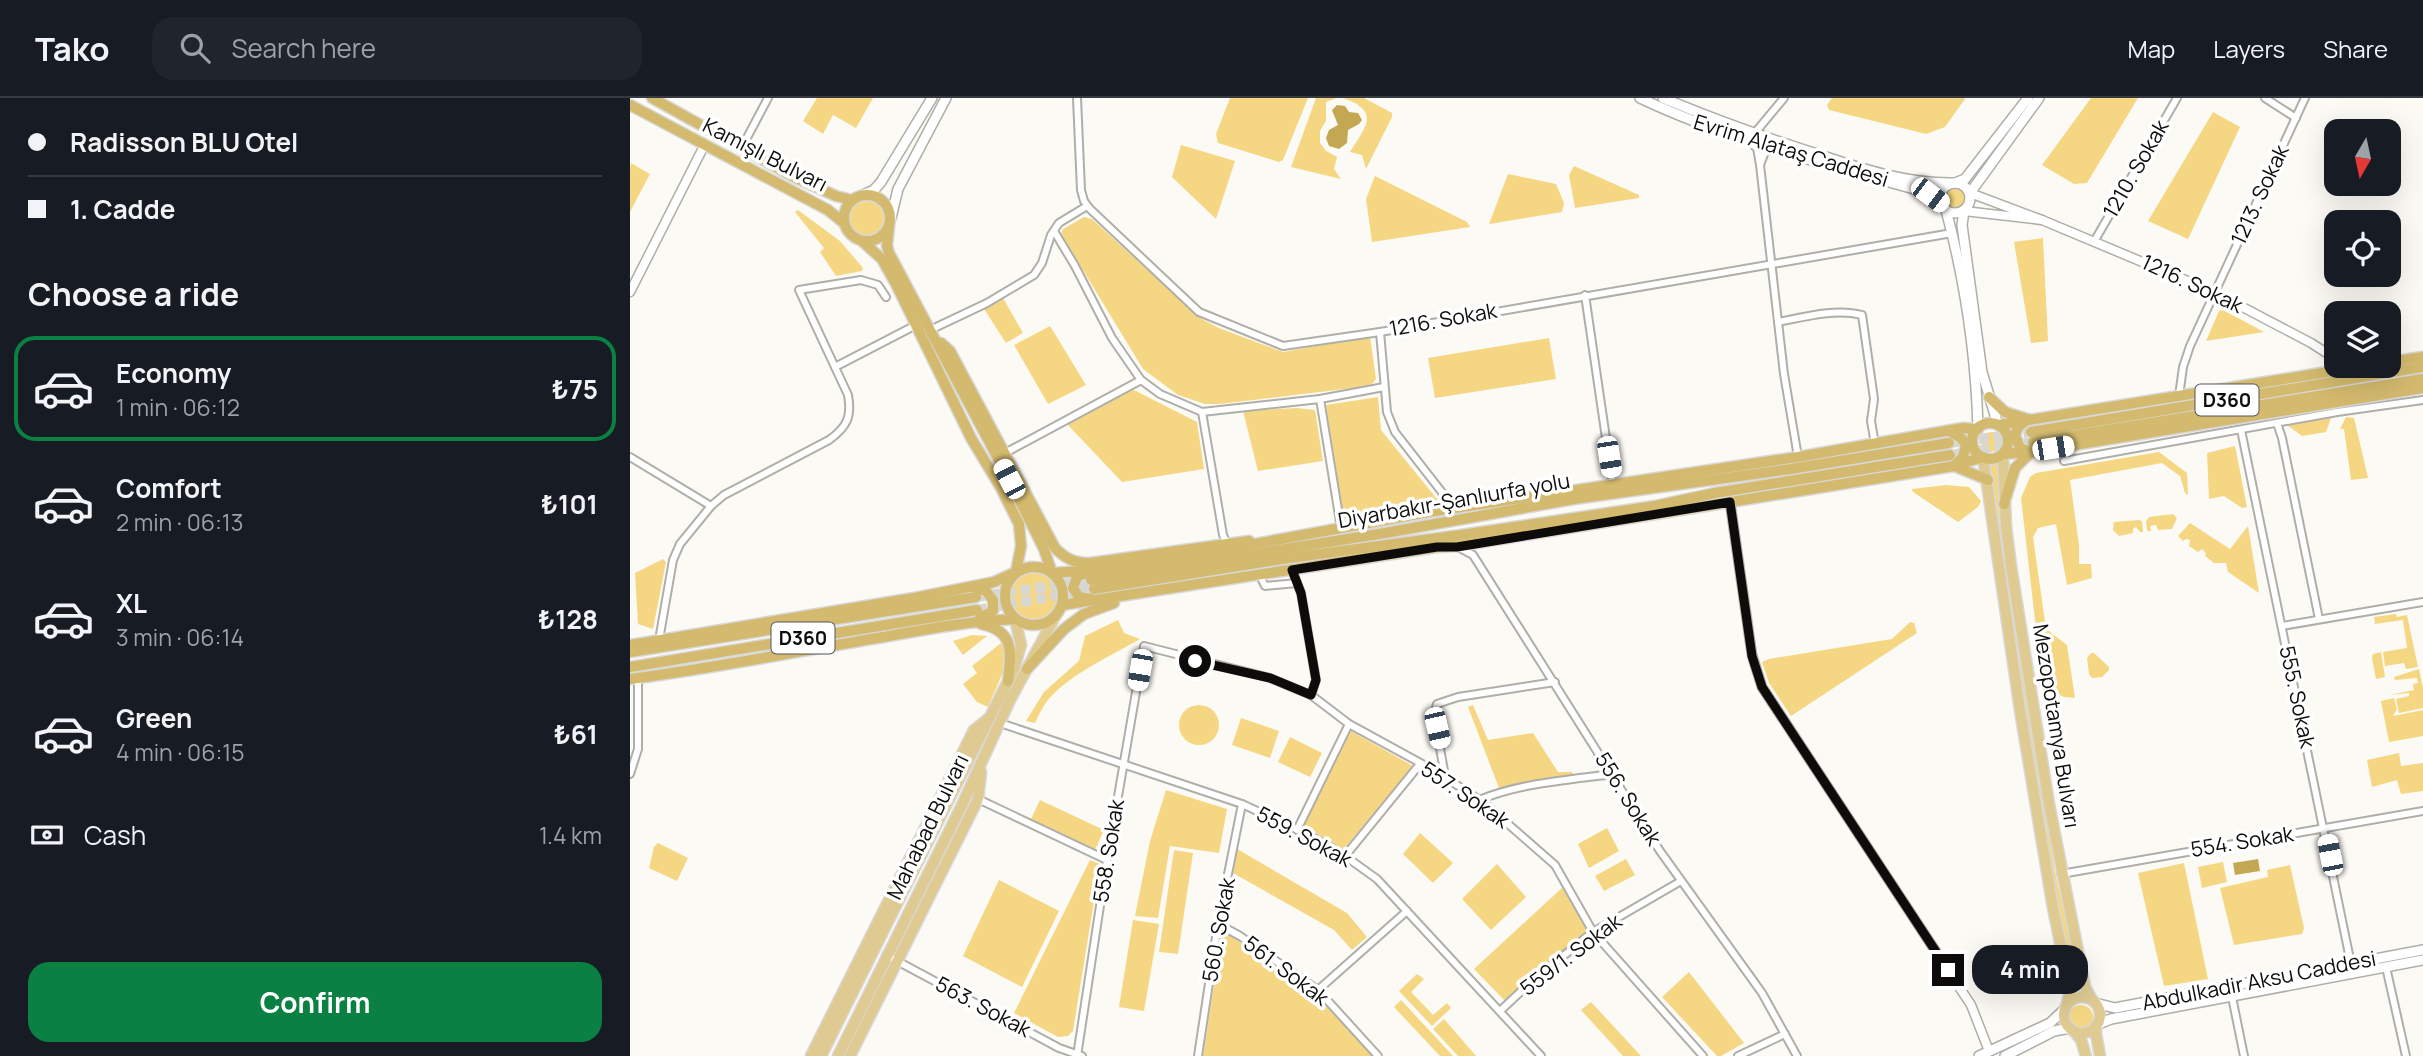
<!DOCTYPE html>
<meta charset="utf-8">
<style>
:root{--surface:#171b24;--page:#20242c;--text:#f1f3f6;--muted:#9ea1a6;--line:#363941;--accent:#0b8043}
body{margin:0;font-family:Manrope,sans-serif;background:var(--page);color:var(--text);height:100vh;display:flex;flex-direction:column;font-size:26px;white-space:nowrap}
*{box-sizing:border-box;margin:0}
p{font-size:23px;color:var(--muted)}
.icon{flex:none;width:38px;height:38px;fill:none;stroke:currentColor;stroke-width:2;stroke-linecap:round;stroke-linejoin:round}
.map{position:relative;flex:1;overflow:hidden}
.sheet{display:flex;flex-direction:column;background:var(--surface);width:630px}
.sheet>*{flex:none}
.hud{display:grid;align-content:center;height:154px;padding:0 28px;background:var(--surface)}
.needle{width:46px;rotate:189deg}
.buttons{position:absolute;left:1694px;top:21px;display:grid;gap:14px}
.buttons a{display:grid;place-items:center;width:77px;height:77px;border-radius:14px;background:var(--surface);box-shadow:0 7px 28px #0002;font-size:35px}
.end{position:absolute;width:32px;height:32px;margin:-16px;border:9px solid #0d0c0a;background:#fff;box-shadow:0 0 0 4px #fff}
.from{border-radius:50%}
.bubble{position:absolute;height:49px;border-radius:21px;background:var(--surface);box-shadow:0 7px 28px #0002;font-size:23px;font-weight:700;line-height:49px;text-align:center}
.car{position:absolute;width:21px;height:42px;margin:-21px -10px;border-radius:9px;box-shadow:0 0 5px 2px #0007;background:linear-gradient(#fff 24%,#345 0 40%,#fff 0 76%,#345 0 86%,#fff 0)}
.hud b{display:flex;align-items:center;gap:24px;height:66px;font-size:26px}
.hud b+b{border-top:2px solid var(--line)}
.hud i{width:18px;height:18px;background:var(--text)}
ul{padding:0;list-style:none}
li{display:flex;align-items:center;gap:21px;height:105px;margin:0 14px 10px;padding:0 14px;border:4px solid transparent;border-radius:21px}
li div{flex:1}
li b{display:block;font-size:26px}
li em{font-style:normal;font-weight:700}
li.on{border-color:var(--accent)}
li>.icon{width:63px;height:63px;stroke-width:1.5}
h2{padding:0 28px;font-size:32px;line-height:84px}
.pay{display:flex;align-items:center;gap:18px;height:77px;padding:0 28px;font-size:26px}
.pay p{margin-inline-start:auto}
.primary-button{display:flex;gap:14px;margin-top:auto;padding:14px 28px}
.primary-button a{flex:1;height:80px;border-radius:21px;background:var(--accent);color:#fff;font-size:28px;font-weight:700;line-height:80px;text-align:center}
header{display:flex;align-items:center;gap:42px;box-sizing:border-box;height:98px;padding:0 35px;background:var(--surface);border-bottom:2px solid var(--line)}
header strong{font-size:33px}
nav{display:flex;gap:38px;margin-inline-start:auto;font-size:24px}
.search{width:490px;height:63px;background:var(--page);display:flex;align-items:center;gap:18px;box-sizing:border-box;padding:0 24px;border-radius:21px;color:var(--muted);font-size:26px}
main{display:flex;flex:1;min-height:0}
.map>svg:first-child{display:block}
</style>
<header>
<strong>Tako</strong>
<div class="search"><svg class="icon" aria-label="search" viewBox="0 0 24 24"><circle cx="10" cy="10" r="6"/><path d="M15 15l6 6"/></svg>Search here</div>
<nav><a>Map</a><a>Layers</a><a>Share</a></nav>
</header>
<main>
<section class="sheet">
<div class="hud">
<b><i class="from"></i>Radisson BLU Otel</b>
<b><i></i>1. Cadde</b>
</div>
<h2>Choose a ride</h2>
<ul>
<li class="on"><svg class="icon" aria-label="car" viewBox="0 0 24 24"><path d="M5 17H2v-5l4-1 3-4h7l3 4 3 1v5h-3M9 17h6M6 11h13"/><circle cx="7" cy="17" r="2"/><circle cx="17" cy="17" r="2"/></svg><div><b>Economy</b><p>1 min · 06:12</p></div><em>₺75</em></li>
<li><svg class="icon" aria-label="car" viewBox="0 0 24 24"><path d="M5 17H2v-5l4-1 3-4h7l3 4 3 1v5h-3M9 17h6M6 11h13"/><circle cx="7" cy="17" r="2"/><circle cx="17" cy="17" r="2"/></svg><div><b>Comfort</b><p>2 min · 06:13</p></div><em>₺101</em></li>
<li><svg class="icon" aria-label="car" viewBox="0 0 24 24"><path d="M5 17H2v-5l4-1 3-4h7l3 4 3 1v5h-3M9 17h6M6 11h13"/><circle cx="7" cy="17" r="2"/><circle cx="17" cy="17" r="2"/></svg><div><b>XL</b><p>3 min · 06:14</p></div><em>₺128</em></li>
<li><svg class="icon" aria-label="car" viewBox="0 0 24 24"><path d="M5 17H2v-5l4-1 3-4h7l3 4 3 1v5h-3M9 17h6M6 11h13"/><circle cx="7" cy="17" r="2"/><circle cx="17" cy="17" r="2"/></svg><div><b>Green</b><p>4 min · 06:15</p></div><em>₺61</em></li>
</ul>
<div class="pay"><svg class="icon" aria-label="cash" viewBox="0 0 24 24"><path d="M3 7h18v10H3z"/><circle cx="12" cy="12" r="2"/></svg>Cash<p>1.4 km</p></div>
<div class="primary-button"><a>Confirm</a></div>
</section>
<div class="map">
<svg width="1793" height="958" viewBox="0 0 1793 958">
<rect width="100%" height="100%" fill="#fcfaf4"/>
<!-- green -->
<g fill="#f5d783">
<polygon points="187,0 243,0 226,30 203,17 193,36 173,23"/>
<polygon points="600,0 678,0 653,62 649,64 588,45 586,36"/>
<polygon points="686,0 707,0 696,4 696,23 690,33 690,45 696,53 707,59 704,71 711,81 661,69"/>
<path d="M713,0H734L762,15V19L736,71L732,57L720,54C736,29 751,13 713,0Z"/>
<polygon points="1202,0 1334,0 1335,1 1315,29 1296,36 1199,12 1197,7"/>
<polygon points="1461,0 1508,0 1457,85 1444,86 1412,67"/>
<polygon points="1583,14 1610,29 1558,141 1518,123"/>
<polygon points="551,47 605,63 586,121 542,79"/>
<polygon points="1,65 20,76 0,114 0,70"/>
<polygon points="944,68 1009,97 1009,100 945,110 939,77"/>
<polygon points="878,76 926,86 934,105 932,114 859,126"/>
<polygon points="745,78 837,124 840,129 742,144 736,101"/>
<circle cx="1326" cy="99" r="12"/>
<circle cx="237" cy="120" r="17"/>
<polygon points="168,112 210,143 233,170 232,173 206,178 190,154 194,150 165,114"/>
<polygon points="454,119 462,121 570,220 589,230 653,254 740,238 746,281 742,286 723,290 590,306 575,306 548,297 513,271 431,136 433,131"/>
<polygon points="1413,140 1418,243 1401,245 1384,144"/>
<polygon points="373,200 393,235 376,245 354,211"/>
<polygon points="1593,212 1634,234 1576,243 1589,213"/>
<polygon points="420,228 456,287 418,306 384,247"/>
<polygon points="919,240 926,281 805,300 798,260"/>
<polygon points="502,291 567,324 574,371 492,384 437,326"/>
<polygon points="748,299 751,332 811,406 714,421 696,307"/>
<polygon points="667,310 685,312 693,363 628,373 613,313"/>
<polygon points="1716,319 1724,320 1738,380 1721,382 1714,331 1710,331"/>
<polygon points="1701,320 1696,334 1672,338 1657,327"/>
<circle cx="1361" cy="344" r="10"/>
<polygon points="1605,348 1617,409 1612,410 1594,398 1579,401 1577,355"/>
<polygon points="1529,354 1557,375 1558,397 1555,395 1550,378 1532,365 1440,382 1449,447 1449,466 1461,466 1462,480 1437,487 1426,426 1408,430 1403,439 1416,531 1437,547 1445,600 1434,599 1418,591 1415,582 1405,522 1391,400 1400,379 1406,375"/>
<polygon points="1371,363 1368,376 1371,430 1425,773 1452,894 1446,895 1426,804 1367,435 1363,387 1358,364"/>
<polygon points="1316,387 1339,389 1351,403 1348,409 1328,424 1283,394 1282,391"/>
<polygon points="1543,416 1547,420 1542,431 1528,432 1526,427 1520,428 1521,433 1517,433 1516,423 1519,419"/>
<polygon points="1509,422 1512,423 1513,434 1510,434 1506,429 1503,431 1503,435 1489,438 1483,432 1484,424"/>
<polygon points="1560,425 1600,451 1618,428 1629,495 1598,474 1596,465 1584,465 1575,458 1576,455 1572,451 1568,454 1559,448 1560,442 1556,441 1553,443 1548,438"/>
<polygon points="33,461 36,464 23,531 8,526 5,475"/>
<circle cx="404" cy="498" r="23"/>
<polygon points="1766,516 1767,519 1777,517 1788,569 1776,571 1774,565 1755,568 1753,554 1777,550 1773,522 1745,526 1744,519"/>
<path d="M488,522L494,535L510,541C481,558 435,578 415,606C411,612 408,619 405,625L396,623L414,594L449,563L455,538Z"/>
<polygon points="1280,524 1284,525 1287,535 1161,618 1139,585 1132,564 1139,561 1262,541"/>
<polygon points="342,537 357,538 333,557 323,543"/>
<polygon points="375,542 378,563 358,609 347,604 333,586 347,575 342,568"/>
<polygon points="1751,554 1755,579 1746,581 1742,560 1743,556"/>
<polygon points="1461,555 1464,555 1479,569 1479,572 1472,579 1462,580 1459,576 1457,560"/>
<polygon points="1789,571 1793,590 1793,610 1769,615 1766,601 1779,598 1779,595 1759,597 1784,592 1783,586 1788,585 1787,580 1765,582 1764,579"/>
<polygon points="1764,600 1767,611 1763,618 1793,612 1793,638 1759,644 1751,603"/>
<polygon points="843,607 858,642 903,635 928,674 942,674 944,677 869,690 838,609"/>
<circle cx="569" cy="627" r="20"/>
<polygon points="611,620 649,633 640,660 602,647"/>
<polygon points="721,633 783,668 713,752 674,727"/>
<polygon points="660,639 692,655 680,679 648,664"/>
<polygon points="1769,655 1771,668 1793,665 1793,693 1771,696 1767,682 1742,689 1737,662"/>
<polygon points="536,692 597,711 589,755 540,748 528,820 505,818 520,743"/>
<polygon points="410,702 474,732 465,752 401,721"/>
<polygon points="977,730 989,753 959,770 948,746"/>
<polygon points="790,735 823,765 803,785 773,756"/>
<polygon points="28,745 58,760 47,783 19,770 24,749"/>
<polygon points="607,751 717,815 737,839 722,852 704,832 603,775"/>
<polygon points="544,752 563,755 548,856 529,854"/>
<polygon points="996,761 1005,777 974,793 965,778"/>
<polygon points="460,762 470,766 443,933 438,938 428,939 384,915"/>
<polygon points="1593,764 1597,784 1572,790 1568,769"/>
<polygon points="1554,765 1578,881 1534,888 1508,775"/>
<polygon points="867,766 896,799 861,832 832,801"/>
<polygon points="1660,767 1674,830 1672,836 1604,847 1590,790 1638,779 1637,772"/>
<polygon points="369,782 429,813 392,889 333,858"/>
<polygon points="934,788 957,834 875,903 844,871"/>
<polygon points="503,822 529,826 514,913 489,909"/>
<polygon points="597,835 689,897 744,958 573,958 592,836"/>
<polygon points="1059,874 1114,945 1091,958 1087,958 1032,899"/>
<polygon points="787,876 794,881 781,894 803,917 817,905 821,910 802,928 769,893"/>
<polygon points="771,902 823,958 810,958 764,909"/>
<polygon points="961,904 1011,958 993,958 951,912"/>
<circle cx="1451" cy="919" r="12"/>
<polygon points="814,921 846,958 847,958 828,958 803,931"/>
</g>
<!-- water -->
<g fill="#c4a752">
<polygon points="707,7 715,8 719,14 728,15 732,22 729,26 718,32 717,45 709,51 699,48 696,40 699,32 708,27 702,12"/>
<polygon points="1628,761 1630,773 1605,777 1603,765"/>
</g>
<g fill="none" stroke-linecap="round" stroke-linejoin="round">
<!-- trunk-tunnel -->
<g stroke="#d8d6d1" stroke-width="10" stroke-dasharray="10 5" stroke-linecap="butt">
<polyline points="1319,345 1401,334"/>
<polyline points="1320,357 1403,344"/>
<polyline points="346,499 461,482"/>
<polyline points="347,512 464,491"/>
</g>
<!-- minor casing -->
<g stroke="#b0aea8" stroke-width="10">
<g id="minor">
<polyline points="447,0 451,92 454,103 460,111 569,214 653,248 750,234 1322,135"/>
<polyline points="1635,0 1666,20"/>
<polyline points="1124,36 1154,0"/>
<polyline points="1123,47 1127,50 1130,67 1135,54 1143,52"/>
<polyline points="111,51 138,0"/>
<polyline points="1130,67 1154,276 1168,359"/>
<polyline points="424,133 445,168 482,240 511,282 530,296 572,314 690,301 754,289"/>
<polyline points="1465,142 1547,0"/>
<polyline points="955,197 983,388"/>
<path d="M1148,224C1174,219 1205,210 1232,217L1244,301L1241,323L1245,346"/>
<polyline points="300,232 357,205 404,177 412,165 421,137 429,125 457,108"/>
<polyline points="750,234 757,314 765,334 825,411"/>
<polyline points="205,269 286,227"/>
<polyline points="1549,298 1553,269 1560,248 1675,0"/>
<polyline points="690,301 711,430"/>
<polyline points="572,314 593,437 596,444"/>
<polyline points="1647,325 1652,340 1689,521"/>
<polyline points="1611,332 1721,866"/>
<polyline points="375,355 511,282"/>
<polyline points="0,359 81,408 50,446 43,462 29,542"/>
<polyline points="1434,363 1707,314 1793,302"/>
<path d="M81,408L94,397L199,342C217,329 222,319 218,297L169,192L231,182L248,187L256,199"/>
<polyline points="828,449 843,457 1030,753 1132,895 1167,958"/>
<polyline points="662,472 671,495 686,582 681,597"/>
<polyline points="630,478 635,488 667,485"/>
<polyline points="1652,528 1793,504"/>
<polyline points="370,625 612,706 681,738 715,758 747,781 911,958"/>
<polyline points="0,676 8,651 8,580"/>
<path d="M815,679C813,664 802,616 807,606L828,599L925,584"/>
<polyline points="348,701 477,762"/>
<path d="M849,702C890,685 938,682 982,676"/>
<polyline points="667,732 719,626"/>
<polyline points="715,758 790,666"/>
<polyline points="1431,776 1793,713"/>
<polyline points="588,826 610,838 688,892 748,958"/>
<polyline points="256,857 429,950 452,958"/>
<polyline points="1756,869 1776,958"/>
<polyline points="688,892 777,813"/>
<polyline points="1602,899 1614,958"/>
<polyline points="870,913 901,884 963,834 1051,783"/>
<polyline points="447,958 477,762 514,548 640,580 681,597 719,626 807,674 854,705 925,767 963,834 1073,958"/>
<polyline points="568,958 588,826 612,706"/>
<polyline points="1108,958 1155,936"/>
</g>
</g>
<!-- tertiary casing -->
<g stroke="#b0aea8" stroke-width="11">
<g id="tertiary">
<polyline points="1334,113 1412,122 1340,95"/>
<polyline points="1412,122 1584,194 1681,245 1706,261"/>
<polyline points="0,194 74,48"/>
<polyline points="1100,404 1122,557 1132,589 1341,907 1359,953"/>
</g>
</g>
<!-- secondary casing -->
<g stroke="#b0aea8" stroke-width="12">
<g id="secondary">
<path d="M1010,0C1099,42 1194,66 1288,92L1300,97L1311,105"/>
<path d="M1033,0C1085,22 1136,40 1190,57C1232,71 1276,85 1320,85"/>
<circle cx="1325" cy="100" r="15"/>
<polyline points="1325,85 1335,81 1398,0"/>
<polyline points="1340,95 1409,0"/>
<polyline points="235,96 244,92 251,84 302,0"/>
<path d="M1316,112C1335,183 1346,257 1348,331"/>
<polyline points="1334,113 1332,127 1352,274 1368,327"/>
<polyline points="261,120 268,91 316,0"/>
<polyline points="1465,905 1485,910 1793,852"/>
<polyline points="1466,927 1481,921 1793,862"/>
<polyline points="1349,958 1420,925 1435,911"/>
<polyline points="1375,958 1424,933 1440,930"/>
</g>
</g>
<!-- primary casing -->
<g stroke="#d8d8d8" stroke-width="13">
<g id="primary">
<polyline points="1373,356 1376,429 1381,468 1419,706 1455,889 1462,902"/>
<polyline points="1353,359 1390,612 1423,810 1440,892 1437,906"/>
<circle cx="1452" cy="917" r="18"/>
<polyline points="1466,927 1466,936 1470,958"/>
<polyline points="1444,933 1451,942 1456,958"/>
<polyline points="181,958 344,632 358,621"/>
<polyline points="191,958 384,571 391,547 385,521"/>
<polyline points="208,958 332,707 380,602 426,517"/>
<polyline points="220,958 348,701 351,674"/>
</g>
</g>
<!-- trunk casing -->
<g stroke="#d8d8d8" stroke-width="13">
<g id="trunk">
<polyline points="22,0 164,79 206,98 222,102"/>
<polyline points="0,7 198,112 214,125"/>
<circle cx="237" cy="120" r="23"/>
<polyline points="259,128 257,148 259,155 379,381 414,451 422,475 467,472 565,457 798,414 1168,359 1333,330 1348,331"/>
<path d="M311,245L320,253L425,450C436,461 444,465 460,465L619,443"/>
<polyline points="1759,264 1793,259"/>
<polyline points="1359,299 1375,314 1394,320"/>
<circle cx="1360" cy="343" r="18"/>
<polyline points="1368,327 1735,268"/>
<polyline points="1319,333 1331,340 1336,347 1333,359 1324,368 1358,382"/>
<polyline points="1401,334 1793,269"/>
<polyline points="1403,344 1793,281"/>
<polyline points="1373,356 1401,354 1793,290"/>
<polyline points="1374,406 1385,370 1401,354 1390,350 1385,337 1388,329 1398,321"/>
<circle cx="404" cy="498" r="29"/>
<polyline points="456,475 447,479 443,490 449,499 461,501"/>
<polyline points="461,482 755,435 944,401 1161,371 1319,345"/>
<polyline points="342,489 356,493 363,502 363,513 350,520"/>
<polyline points="464,491 652,461 831,437 1025,408 1085,395 1320,357"/>
<polyline points="432,507 807,449 827,448 1324,368 1353,359"/>
<path d="M351,526C385,533 381,554 378,583"/>
<polyline points="0,547 284,500 364,484 386,474 391,448 389,426 371,390 341,340 266,186 252,161 232,143"/>
<polyline points="0,554 346,499"/>
<polyline points="0,569 347,512"/>
<polyline points="397,571 434,531 454,516 484,505"/>
<path d="M0,581C85,570 169,553 253,539C297,531 340,523 385,521"/>
</g>
</g>
<!-- minor -->
<use href="#minor" stroke="#fff" stroke-width="6"/>
<!-- tertiary -->
<use href="#tertiary" stroke="#fff" stroke-width="8"/>
<!-- secondary -->
<use href="#secondary" stroke="#fff" stroke-width="9"/>
<!-- primary -->
<use href="#primary" stroke="#dfcb92" stroke-width="10"/>
<!-- trunk -->
<use href="#trunk" stroke="#d4ba6e" stroke-width="10"/>
</g>
<g fill="none" stroke-linecap="round" stroke-linejoin="round">
<!-- route -->
<polyline stroke="#0d0c0a" stroke-width="9" points="565,563 640,580 681,597 686,582 671,495 662,472 807,449 827,449 1100,404 1122,558 1132,589 1318,872"/>
</g>
<g text-anchor="middle" stroke-width="7" stroke-linejoin="round" paint-order="stroke">
<!-- shield labels -->
<g fill="#fff" stroke="#565554" stroke-width="2">
<rect x="1565.5" y="286.5" width="63" height="31" rx="5"/>
<rect x="141.5" y="524.5" width="63" height="31" rx="5"/>
</g>
<g font-size="19" font-weight="bold" fill="#0d0c0a">
<text x="1597" y="309">D360</text>
<text x="173" y="547">D360</text>
</g>
<!-- street labels -->
<g font-size="21" fill="#0d0c0a" stroke="#fff">
<text transform="translate(1161 53) rotate(17)" y="7">Evrim Alataş Caddesi</text>
<text transform="translate(135 57) rotate(27)" y="7">Kamışlı Bulvarı</text>
<text transform="translate(1506 71) rotate(-60)" y="7">1210. Sokak</text>
<text transform="translate(1630 97) rotate(-65)" y="7">1213. Sokak</text>
<text transform="translate(1562 186) rotate(25)" y="7">1216. Sokak</text>
<text transform="translate(813 222) rotate(-10)" y="7">1216. Sokak</text>
<text transform="translate(824 403) rotate(-10)" y="7">Diyarbakır-Şanlıurfa yolu</text>
<text transform="translate(1667 599) rotate(78)" y="7">555. Sokak</text>
<text transform="translate(1426 628) rotate(81)" y="7">Mezopotamya Bulvarı</text>
<text transform="translate(835 697) rotate(34)" y="7">557. Sokak</text>
<text transform="translate(998 701) rotate(58)" y="7">556. Sokak</text>
<text transform="translate(298 729) rotate(-64)" y="7">Mahabad Bulvarı</text>
<text transform="translate(674 739) rotate(28)" y="7">559. Sokak</text>
<text transform="translate(1612 744) rotate(-9)" y="7">554. Sokak</text>
<text transform="translate(479 753) rotate(-81)" y="7">558. Sokak</text>
<text transform="translate(589 832) rotate(-80)" y="7">560. Sokak</text>
<text transform="translate(941 857) rotate(-37)" y="7">559/1. Sokak</text>
<text transform="translate(656 873) rotate(37)" y="7">561. Sokak</text>
<text transform="translate(1629 883) rotate(-11)" y="7">Abdulkadir Aksu Caddesi</text>
<text transform="translate(353 909) rotate(28)" y="7">563. Sokak</text>
</g>
</g>
</svg>
<div class="buttons">
<a><svg class="needle" viewBox="-14 -14 28 28"><path d="M0-13l5 13h-10z" fill="#e53935"/><path d="M0 13l5-13h-10z" fill="#9ea1a6"/></svg></a>
<a><svg class="icon" aria-label="locate" viewBox="0 0 24 24"><circle cx="12" cy="12" r="6"/><path d="M12 2v4M12 18v4M2 12h4M18 12h4"/></svg></a>
<a><svg class="icon" aria-label="layers" viewBox="0 0 24 24"><path d="M12 4l9 5-9 5-9-5zM3 14l9 5 9-5"/></svg></a>
</div>
<i class="end from" style="left:565px;top:563px"></i>
<i class="end" style="left:1318px;top:872px"></i>
<div class="bubble" style="left:1342px;top:847px;width:116px">4 min</div>
<i class="car" style="left:1300px;top:97px;rotate:127deg"></i>
<i class="car" style="left:1423px;top:350px;rotate:81deg"></i>
<i class="car" style="left:979px;top:359px;rotate:171deg"></i>
<i class="car" style="left:379px;top:381px;rotate:332deg"></i>
<i class="car" style="left:510px;top:572px;rotate:190deg"></i>
<i class="car" style="left:807px;top:630px;rotate:167deg"></i>
<i class="car" style="left:1700px;top:757px;rotate:349deg"></i>
</div>
</main>
